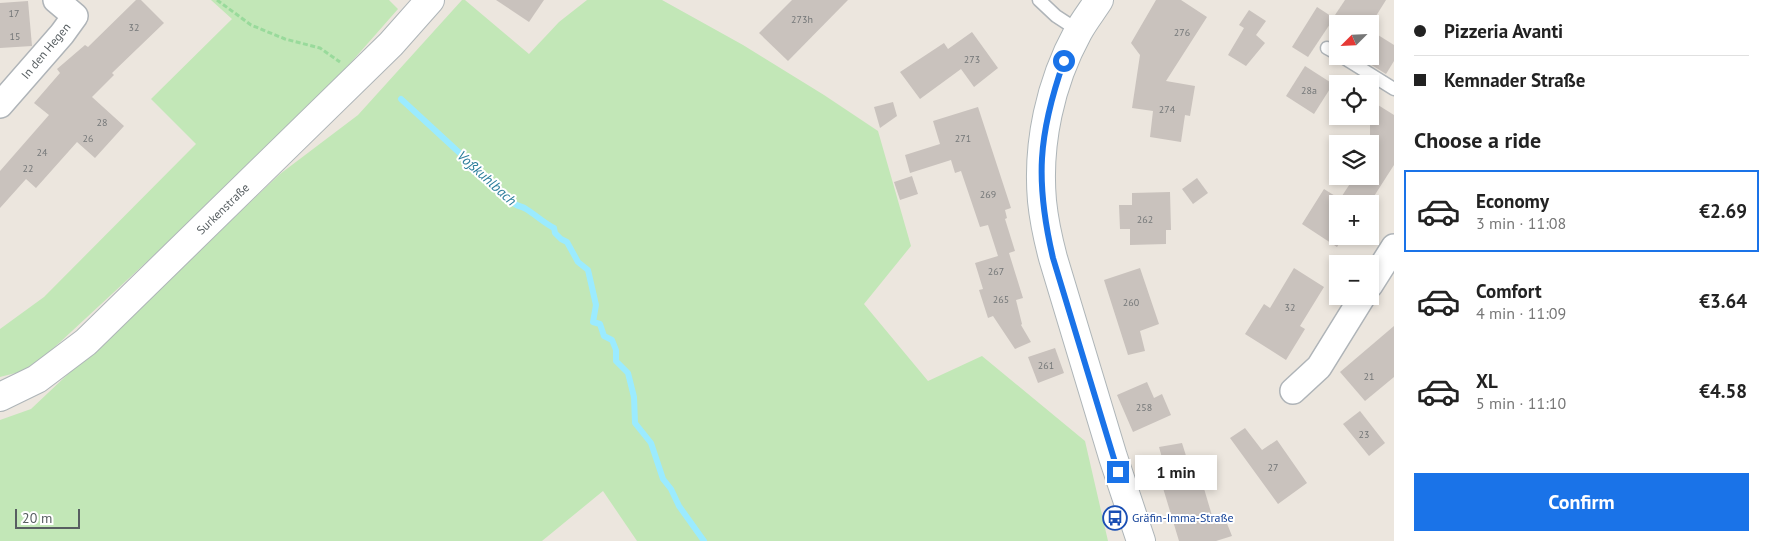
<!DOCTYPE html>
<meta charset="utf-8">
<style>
:root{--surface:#fff;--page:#f6f6f6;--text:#222;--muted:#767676;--line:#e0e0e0;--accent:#1a73e8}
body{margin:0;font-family:"PT Sans",sans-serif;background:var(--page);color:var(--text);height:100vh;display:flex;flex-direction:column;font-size:19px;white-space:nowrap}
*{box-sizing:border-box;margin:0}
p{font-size:16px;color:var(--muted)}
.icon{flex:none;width:28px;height:28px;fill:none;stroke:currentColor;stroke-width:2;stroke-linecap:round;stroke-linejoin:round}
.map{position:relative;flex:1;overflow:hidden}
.details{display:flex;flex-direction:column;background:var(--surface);width:375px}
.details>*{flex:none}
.banner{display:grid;align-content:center;height:110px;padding:0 20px;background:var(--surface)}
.needle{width:32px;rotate:246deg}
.buttons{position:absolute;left:1329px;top:15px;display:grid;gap:10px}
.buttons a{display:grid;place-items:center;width:50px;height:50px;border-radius:0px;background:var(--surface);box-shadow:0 2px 8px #0003;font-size:25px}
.scale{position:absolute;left:15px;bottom:12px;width:65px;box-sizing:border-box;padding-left:5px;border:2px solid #575e61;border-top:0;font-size:14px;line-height:18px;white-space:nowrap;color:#575e61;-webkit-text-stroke:4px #fff;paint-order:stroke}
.end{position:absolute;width:22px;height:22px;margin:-11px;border:6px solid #1a73e8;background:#fff;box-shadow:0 0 0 2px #fff}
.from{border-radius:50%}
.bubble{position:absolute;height:35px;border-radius:0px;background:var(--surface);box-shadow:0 2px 8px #0003;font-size:16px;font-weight:600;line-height:35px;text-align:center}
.banner b{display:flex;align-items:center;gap:18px;height:48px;font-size:19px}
.banner b+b{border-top:1px solid var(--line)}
.banner i{width:12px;height:12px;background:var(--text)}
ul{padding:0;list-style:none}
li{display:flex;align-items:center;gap:15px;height:82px;margin:0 10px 8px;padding:0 10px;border:2px solid transparent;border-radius:0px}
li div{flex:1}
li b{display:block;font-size:19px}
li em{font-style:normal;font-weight:600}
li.selected{border-color:var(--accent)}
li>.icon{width:45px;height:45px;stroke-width:1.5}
h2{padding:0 20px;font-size:22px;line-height:60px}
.button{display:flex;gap:10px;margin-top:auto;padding:10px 20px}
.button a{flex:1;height:58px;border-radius:0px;background:var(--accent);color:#fff;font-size:20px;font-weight:600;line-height:58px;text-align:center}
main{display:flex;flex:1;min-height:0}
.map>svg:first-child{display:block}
</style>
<main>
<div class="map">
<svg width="1394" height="541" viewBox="0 0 1394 541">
<rect width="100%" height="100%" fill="#ece6de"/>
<!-- green -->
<g fill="#c2e7b7">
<polygon points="211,0 389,0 398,9 303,117 31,369 0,377 0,329 44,297 196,144 151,99 232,19"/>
<polygon points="462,0 465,0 529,54 559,22 587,0 662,0 743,45 824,95 878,131 911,246 864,304 928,381 982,356 1085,441 1108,541 637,541 603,491 542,541 0,541 0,420 31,409 280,174 358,115"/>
</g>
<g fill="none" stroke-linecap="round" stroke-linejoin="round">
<!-- stream -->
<path stroke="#9bebff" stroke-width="6" d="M401,99L515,204C519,207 522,206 526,209C536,215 544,223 554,228L555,233L561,239L567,242L578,262L588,270L596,305L593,322L600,324L604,336L612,340L616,350V361L628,373L634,397L635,423L651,443L663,479L671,489L679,506L704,541"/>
</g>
<!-- building -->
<g fill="#c9c2bd">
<polygon points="136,0 141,0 164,23 112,73 114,75 92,97 124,126 95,158 77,142 36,188 26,179 0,208 0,171 49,115 34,103 60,73 57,69 85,45 88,47"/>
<polygon points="496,0 544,0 529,22"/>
<polygon points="792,0 848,0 788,61 759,33"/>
<polygon points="1156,0 1181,0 1207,17 1166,81 1195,86 1190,116 1185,115 1181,142 1150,137 1153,111 1132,108 1140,55 1131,43"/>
<polygon points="1345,0 1386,0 1371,24 1349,24 1335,15"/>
<polygon points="28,1 32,46 0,48 0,3"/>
<polygon points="1317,7 1334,18 1308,57 1292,47"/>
<polygon points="1249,10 1266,21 1256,35 1265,43 1246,66 1228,55 1244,28 1239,25"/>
<polygon points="1370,30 1394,45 1394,61 1386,74 1370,64"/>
<polygon points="972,32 998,68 974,87 961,69 920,99 900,72 944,43 948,49"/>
<polygon points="1305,66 1333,84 1314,114 1286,96"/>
<polygon points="1370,100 1394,115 1394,165 1369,204 1338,204 1338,236 1344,236 1337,247 1302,224 1324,189 1340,199 1355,176 1370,176 1370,144 1366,144 1370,137"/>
<polygon points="893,102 897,116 880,128 874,107"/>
<polygon points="978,107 1011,208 1005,210 1007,218 1005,219 1015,251 1009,253 1023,298 1016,300 1022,324 1021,325 1031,342 1015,349 993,316 988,318 979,290 983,289 975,263 998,256 988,225 980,227 961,171 955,173 951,160 910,173 905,155 940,144 933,121"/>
<polygon points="912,176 918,194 900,200 894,182"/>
<polygon points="1197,178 1208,193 1193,204 1182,189"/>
<polygon points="1170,192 1171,230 1166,230 1166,244 1130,245 1130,229 1120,229 1119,205 1132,205 1132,193"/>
<polygon points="1140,268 1159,324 1140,331 1145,351 1128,355 1104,280"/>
<polygon points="1294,268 1324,287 1300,326 1305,329 1286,360 1245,334 1264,304 1270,308"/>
<polygon points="1394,326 1394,377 1365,401 1340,372"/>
<polygon points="1055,348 1064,373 1038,383 1028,357"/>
<polygon points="1147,382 1154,398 1162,394 1171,415 1133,432 1117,395"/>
<polygon points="1360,411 1385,443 1369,456 1343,424"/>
<polygon points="1245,428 1262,450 1277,440 1307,483 1278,504 1230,438"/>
<polygon points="1182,443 1193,478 1200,475 1213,519 1224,516 1232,536 1216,541 1179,541 1163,488 1170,486 1159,447"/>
</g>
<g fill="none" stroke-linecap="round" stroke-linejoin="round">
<!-- lane casing -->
<g stroke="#afb4b8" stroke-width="15">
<g id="lane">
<polyline points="1039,0 1056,16 1079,31"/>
<polyline points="1327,48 1338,54"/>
<polyline points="1341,56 1394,89"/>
</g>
</g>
<!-- street casing -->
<g stroke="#afb4b8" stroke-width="28">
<g id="street">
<polyline points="0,105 62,34 75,16 56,0"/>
<polyline points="1370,285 1394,247"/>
<polyline points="1293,391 1319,367 1363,296"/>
</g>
</g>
<!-- secondary casing -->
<g stroke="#aeb5b8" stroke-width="30">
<g id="secondary">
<path d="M1099,0C1092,11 1084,21 1078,32C1050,83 1037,144 1042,201C1044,221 1048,239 1053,258L1113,457L1141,541"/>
<polyline points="0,397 37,379 86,342 391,44 430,0"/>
</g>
</g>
<!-- path -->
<polyline stroke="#99da9b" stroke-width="3" stroke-dasharray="5 2.5" stroke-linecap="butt" points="217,0 251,25 285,39 320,48 340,62"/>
<!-- lane -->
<use href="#lane" stroke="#fff" stroke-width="12"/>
<!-- street -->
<use href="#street" stroke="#fff" stroke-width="25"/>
<!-- secondary -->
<use href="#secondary" stroke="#fff" stroke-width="28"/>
</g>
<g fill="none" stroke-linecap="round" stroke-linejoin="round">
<!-- route -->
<path stroke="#1a73e8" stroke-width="6" d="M1064,61C1038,135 1035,181 1053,258L1118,472"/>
</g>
<!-- icons -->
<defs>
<g id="bus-ring" transform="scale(1.25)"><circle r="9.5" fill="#fff" stroke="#1a4fb4" stroke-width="1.5"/><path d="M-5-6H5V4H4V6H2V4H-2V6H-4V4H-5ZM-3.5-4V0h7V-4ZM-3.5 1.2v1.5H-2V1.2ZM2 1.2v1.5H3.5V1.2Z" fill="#1a4fb4"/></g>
</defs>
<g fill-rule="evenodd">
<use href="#bus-ring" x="1115" y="518"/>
</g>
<g text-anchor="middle" stroke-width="4" stroke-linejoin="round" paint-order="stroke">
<!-- number labels -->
<g font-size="10" fill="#747778">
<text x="14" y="17">17</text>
<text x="802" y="23">273h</text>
<text x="134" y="31">32</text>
<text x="1182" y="36">276</text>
<text x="15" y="40">15</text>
<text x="972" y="63">273</text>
<text x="1309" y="94">28a</text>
<text x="1167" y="113">274</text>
<text x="102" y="126">28</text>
<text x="88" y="142">26</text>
<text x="963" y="142">271</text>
<text x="42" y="156">24</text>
<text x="28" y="172">22</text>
<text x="988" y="198">269</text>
<text x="1145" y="223">262</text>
<text x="996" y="275">267</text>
<text x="1001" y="303">265</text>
<text x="1131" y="306">260</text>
<text x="1290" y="311">32</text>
<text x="1046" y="369">261</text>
<text x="1369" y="380">21</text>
<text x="1144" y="411">258</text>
<text x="1364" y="438">23</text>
<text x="1273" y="471">27</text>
</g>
<!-- street labels -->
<g font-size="12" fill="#575e61" stroke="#fff">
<text transform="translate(46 51) rotate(-50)" y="4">In den Hegen</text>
<text transform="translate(223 209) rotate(-44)" y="4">Surkenstraße</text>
</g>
<!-- transit labels -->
<g font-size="12" fill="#164399" stroke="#fff" text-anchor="start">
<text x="1132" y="522">Gräfin-Imma-Straße</text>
</g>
<!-- water labels -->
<g font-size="14" font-style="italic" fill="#2c7e9c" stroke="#fff">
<text transform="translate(487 178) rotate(42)" y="5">Voßkuhlbach</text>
</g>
</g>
</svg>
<div class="buttons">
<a><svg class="needle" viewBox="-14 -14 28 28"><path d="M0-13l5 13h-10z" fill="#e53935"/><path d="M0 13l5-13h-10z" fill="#767676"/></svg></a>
<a><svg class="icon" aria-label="locate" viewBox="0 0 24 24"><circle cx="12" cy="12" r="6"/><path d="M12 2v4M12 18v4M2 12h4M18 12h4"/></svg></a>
<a><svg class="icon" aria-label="layers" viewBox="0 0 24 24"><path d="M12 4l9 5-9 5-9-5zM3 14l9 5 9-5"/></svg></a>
<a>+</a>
<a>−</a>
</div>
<div class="scale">20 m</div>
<i class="end from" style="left:1064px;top:61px"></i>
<i class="end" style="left:1118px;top:472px"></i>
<div class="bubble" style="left:1135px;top:455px;width:82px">1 min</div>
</div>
<section class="details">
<div class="banner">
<b><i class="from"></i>Pizzeria Avanti</b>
<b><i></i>Kemnader Straße</b>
</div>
<h2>Choose a ride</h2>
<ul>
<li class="selected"><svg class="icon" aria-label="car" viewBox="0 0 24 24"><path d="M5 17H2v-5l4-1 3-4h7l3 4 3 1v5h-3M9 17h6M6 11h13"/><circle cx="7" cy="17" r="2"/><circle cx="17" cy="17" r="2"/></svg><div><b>Economy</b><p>3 min · 11:08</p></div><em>€2.69</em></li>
<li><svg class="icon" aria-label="car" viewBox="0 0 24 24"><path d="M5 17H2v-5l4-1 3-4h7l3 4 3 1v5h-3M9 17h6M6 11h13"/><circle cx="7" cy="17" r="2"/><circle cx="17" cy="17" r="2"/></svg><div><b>Comfort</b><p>4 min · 11:09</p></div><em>€3.64</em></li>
<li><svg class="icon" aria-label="car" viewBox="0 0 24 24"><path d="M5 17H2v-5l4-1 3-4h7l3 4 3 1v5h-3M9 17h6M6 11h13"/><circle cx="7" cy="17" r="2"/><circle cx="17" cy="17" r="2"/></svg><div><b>XL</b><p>5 min · 11:10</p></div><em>€4.58</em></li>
</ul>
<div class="button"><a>Confirm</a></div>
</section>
</main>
